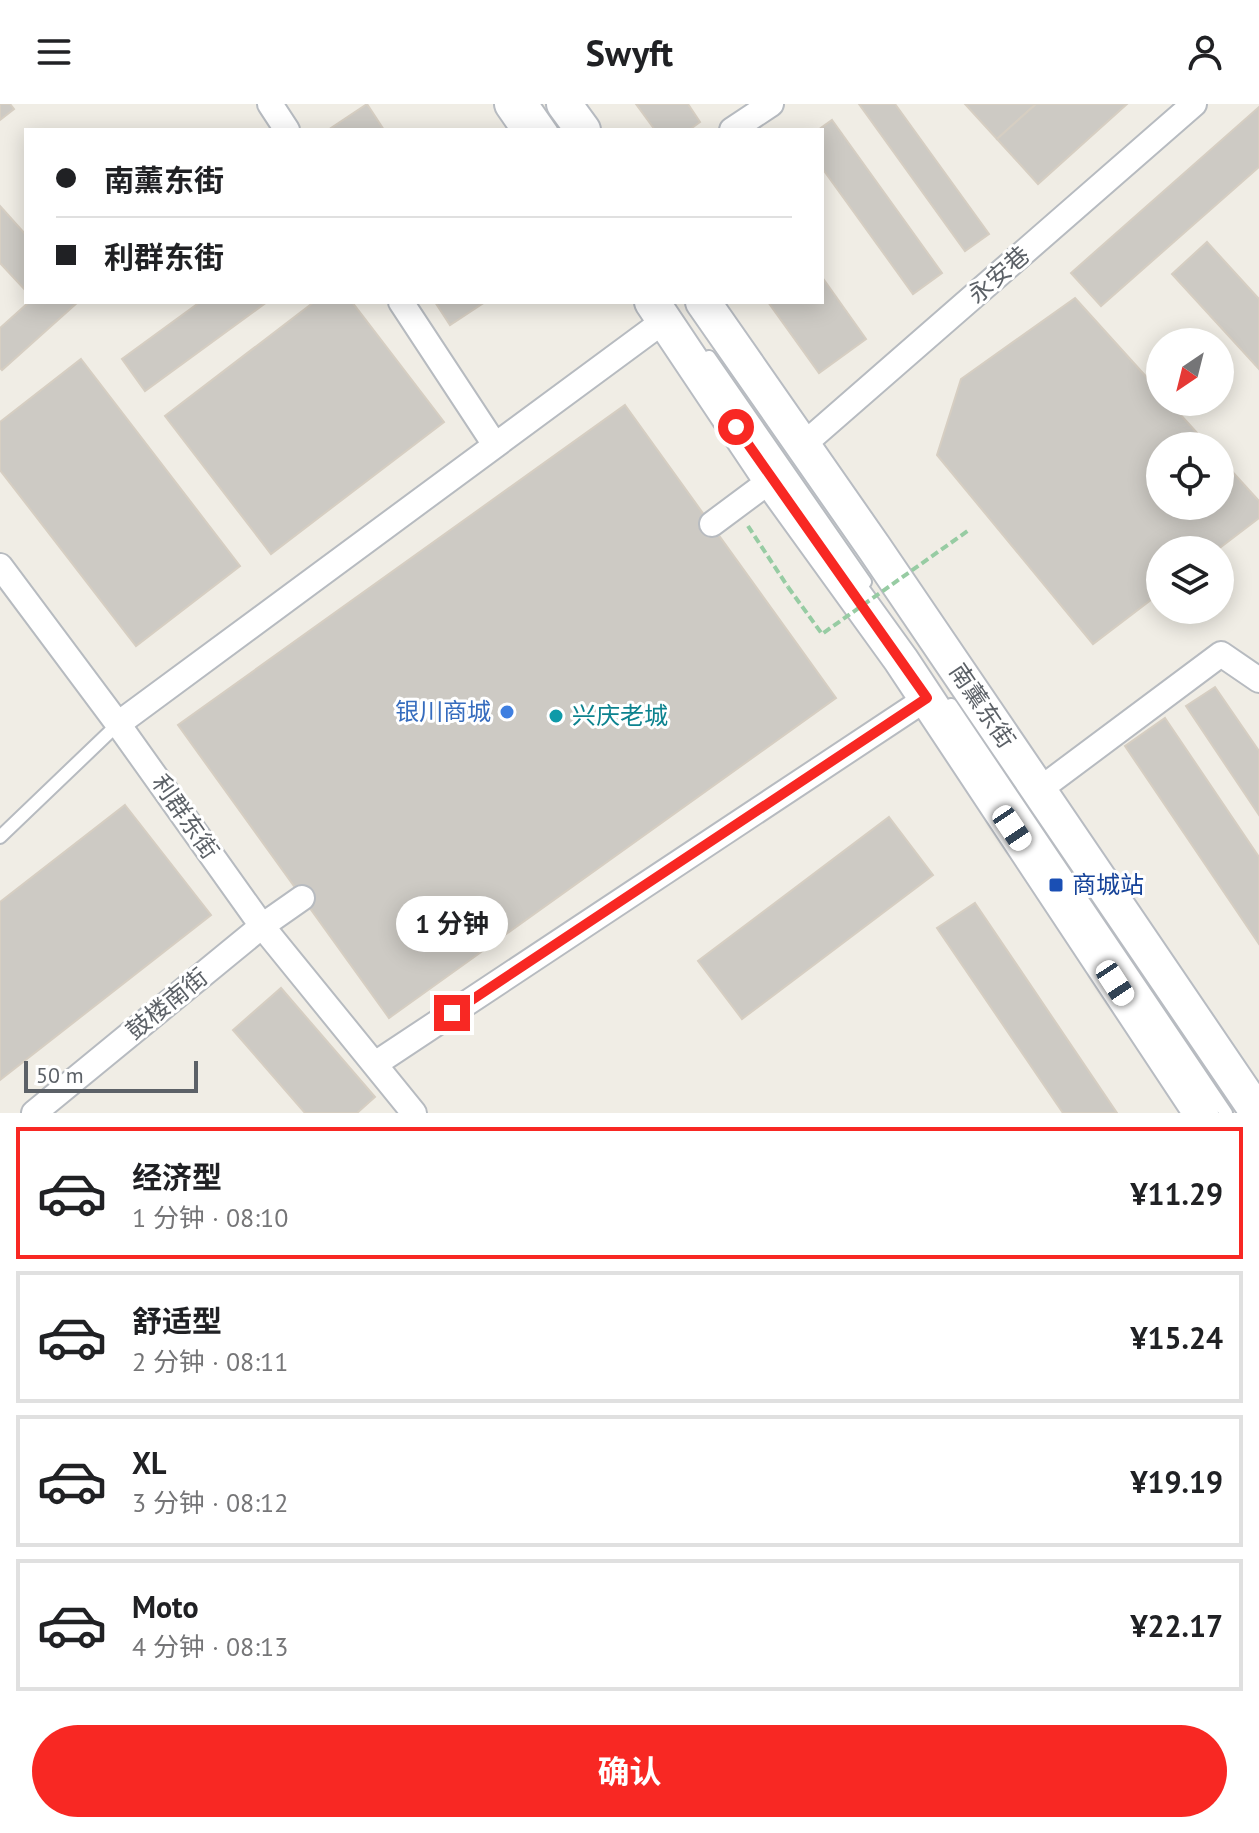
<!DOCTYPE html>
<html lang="zh">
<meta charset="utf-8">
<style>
:root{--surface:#fff;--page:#f2f2f2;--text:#202124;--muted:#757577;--line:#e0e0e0;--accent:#f82823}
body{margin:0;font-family:"PT Sans","Noto Sans SC",sans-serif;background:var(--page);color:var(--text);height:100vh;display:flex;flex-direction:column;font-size:30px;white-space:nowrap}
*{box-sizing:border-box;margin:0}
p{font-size:26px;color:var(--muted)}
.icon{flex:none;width:44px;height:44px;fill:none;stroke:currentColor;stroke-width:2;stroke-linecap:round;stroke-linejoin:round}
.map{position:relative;height:1009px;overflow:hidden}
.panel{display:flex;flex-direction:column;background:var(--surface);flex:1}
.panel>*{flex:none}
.guide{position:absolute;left:24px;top:24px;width:800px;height:176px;border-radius:0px;box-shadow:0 4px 20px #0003;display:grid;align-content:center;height:176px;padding:0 32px;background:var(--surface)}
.needle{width:52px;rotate:215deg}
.fabs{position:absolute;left:1146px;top:224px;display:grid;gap:16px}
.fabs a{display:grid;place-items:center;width:88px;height:88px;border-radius:50%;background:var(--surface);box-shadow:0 4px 20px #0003;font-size:40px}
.scale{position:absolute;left:24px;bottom:20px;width:174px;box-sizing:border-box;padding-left:8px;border:4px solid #5c6167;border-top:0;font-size:22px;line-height:28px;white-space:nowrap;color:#5c6167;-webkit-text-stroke:6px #fff;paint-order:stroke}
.end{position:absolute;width:36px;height:36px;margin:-18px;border:10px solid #f82823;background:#fff;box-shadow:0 0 0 4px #fff}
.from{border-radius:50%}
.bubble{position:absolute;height:56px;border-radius:28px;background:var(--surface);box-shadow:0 4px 20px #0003;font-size:26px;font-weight:700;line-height:56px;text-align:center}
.car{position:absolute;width:24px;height:48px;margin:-24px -12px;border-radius:10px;box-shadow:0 0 6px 2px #0007;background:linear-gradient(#fff 24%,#345 0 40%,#fff 0 76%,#345 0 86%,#fff 0)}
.guide b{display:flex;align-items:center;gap:28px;height:76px;font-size:30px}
.guide b+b{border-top:2px solid var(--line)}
.guide i{width:20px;height:20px;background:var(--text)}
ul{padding:14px 0 0;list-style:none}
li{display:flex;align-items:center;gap:24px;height:132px;margin:0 16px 12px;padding:0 16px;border:4px solid var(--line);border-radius:0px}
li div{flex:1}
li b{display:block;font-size:30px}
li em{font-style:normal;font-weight:700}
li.on{border-color:var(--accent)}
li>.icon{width:72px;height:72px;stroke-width:1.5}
.action{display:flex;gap:16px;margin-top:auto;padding:16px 32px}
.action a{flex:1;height:92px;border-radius:48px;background:var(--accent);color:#fff;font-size:32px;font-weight:700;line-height:92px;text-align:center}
header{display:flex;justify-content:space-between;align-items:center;height:104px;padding:0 32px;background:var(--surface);font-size:36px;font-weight:700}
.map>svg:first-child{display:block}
</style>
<header><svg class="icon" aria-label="menu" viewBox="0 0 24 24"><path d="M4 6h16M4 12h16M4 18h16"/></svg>Swyft<svg class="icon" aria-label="person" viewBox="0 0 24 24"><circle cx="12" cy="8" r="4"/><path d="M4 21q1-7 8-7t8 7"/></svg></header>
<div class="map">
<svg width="1259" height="1009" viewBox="0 0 1259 1009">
<rect width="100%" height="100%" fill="#f0ede5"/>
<!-- building -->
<g fill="#cdcac4" stroke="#d6cec2" stroke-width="2">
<polygon points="0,0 10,0 14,5 0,16"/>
<polygon points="367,0 384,26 328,26"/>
<polygon points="636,0 688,0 700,18 689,26 655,26"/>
<polygon points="859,0 895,0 989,130 965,147"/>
<polygon points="965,0 1036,0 997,35"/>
<polygon points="1036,0 1127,0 1038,80 997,35"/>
<polygon points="1259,3 1259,63 1101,202 1071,169"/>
<polygon points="832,16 942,169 913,190 822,64 822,26 818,26"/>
<polygon points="0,102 26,131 26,187 0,159"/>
<polygon points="1207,138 1259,195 1259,265 1172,170"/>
<polygon points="822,173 866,235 819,269 768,198 822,198"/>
<polygon points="1075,194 1160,288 1160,298 1169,298 1209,342 1160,342 1160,402 1220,402 1220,354 1259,397 1259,414 1217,446 1160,446 1160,489 1093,540 937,351 961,275"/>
<polygon points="29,198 78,198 2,266 0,264 0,224"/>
<polygon points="200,198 267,198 145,287 122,255"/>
<polygon points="314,198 352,198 444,318 271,450 165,312"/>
<polygon points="435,198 485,198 450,221"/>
<polygon points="81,255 240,462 136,542 0,366 0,318"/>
<polygon points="625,301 836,594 389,914 178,621"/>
<polygon points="1215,583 1259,647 1259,711 1186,602"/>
<polygon points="1165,614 1259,753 1259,840 1125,642"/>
<polygon points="125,701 211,811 0,976 0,798"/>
<polygon points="889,713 933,771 742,915 698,857"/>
<polygon points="975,799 1117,1009 1063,1009 937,824"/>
<polygon points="281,884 375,993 357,1009 305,1009 233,926"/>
</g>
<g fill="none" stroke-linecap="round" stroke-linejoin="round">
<!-- lane casing -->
<g stroke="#b7bbc0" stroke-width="16">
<g id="lane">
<polyline points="533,0 551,26"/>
<polyline points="709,253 865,478"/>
<polyline points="951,601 1226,1009"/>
<polyline points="0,733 118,620"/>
</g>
</g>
<!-- street casing -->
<g stroke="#b7bbc0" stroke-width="28">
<g id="street">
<polyline points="270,0 287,26"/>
<polyline points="732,26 771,0"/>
<polyline points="401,198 495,341"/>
<polyline points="803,341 1194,0"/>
<polyline points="712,420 771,376"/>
<polyline points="0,462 118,620 262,822 414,1009"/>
<polyline points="118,620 665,216"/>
<polyline points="1039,686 1221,550 1259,576"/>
<polyline points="375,960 927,594"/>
<polyline points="34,1009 262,822 302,794"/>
</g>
</g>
<!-- secondary casing -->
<g stroke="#b8bcc2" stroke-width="38">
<g id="secondary">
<polyline points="512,0 530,26"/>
<polyline points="564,0 583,26"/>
<polyline points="652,198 771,376 901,556 1201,1009"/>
<polyline points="703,198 875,445 1258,1009"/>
</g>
</g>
<!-- path -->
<polyline stroke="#97cca3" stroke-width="4" stroke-dasharray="8 4" stroke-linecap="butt" points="748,422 788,483"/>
<!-- lane -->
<use href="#lane" stroke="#fff" stroke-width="12"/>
<!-- street -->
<use href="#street" stroke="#fff" stroke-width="24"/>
<!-- secondary -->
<use href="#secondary" stroke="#fff" stroke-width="34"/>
<!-- path-bridge -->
<polyline stroke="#97cca3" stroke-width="4" stroke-dasharray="8 4" stroke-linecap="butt" points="788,483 822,530 969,426"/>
</g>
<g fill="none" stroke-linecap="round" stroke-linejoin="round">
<!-- route -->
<polyline stroke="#f82823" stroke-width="10" points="452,909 927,594 736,323"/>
</g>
<!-- markers -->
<circle fill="#3f7fe0" stroke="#fff" stroke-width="3" cx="507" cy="608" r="8"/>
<circle fill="#0f9aa8" stroke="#fff" stroke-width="3" cx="556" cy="612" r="8"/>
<rect fill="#1a4fb4" stroke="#fff" stroke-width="3" x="1048" y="773" width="16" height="16" rx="4"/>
<g text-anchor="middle" stroke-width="6" stroke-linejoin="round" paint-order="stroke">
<!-- street labels -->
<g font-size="24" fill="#5c6167" stroke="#fff">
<text transform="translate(999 171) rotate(-41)" y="8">永安巷</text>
<text transform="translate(982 602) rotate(56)" y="8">南薰东街</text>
<text transform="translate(185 713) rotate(55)" y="8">利群东街</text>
<text transform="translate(167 900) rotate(-39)" y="8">鼓楼南街</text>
</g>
<!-- shop labels -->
<g font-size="24" fill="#366cbe" stroke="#fff" text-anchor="end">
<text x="491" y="616">银川商城</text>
</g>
<!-- culture labels -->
<g font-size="24" fill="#0d838f" stroke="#fff" text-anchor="start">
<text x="572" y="620">兴庆老城</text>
</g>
<!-- transit labels -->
<g font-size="24" fill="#164399" stroke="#fff" text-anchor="start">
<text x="1072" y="789">商城站</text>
</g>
</g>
</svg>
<div class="fabs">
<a><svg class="needle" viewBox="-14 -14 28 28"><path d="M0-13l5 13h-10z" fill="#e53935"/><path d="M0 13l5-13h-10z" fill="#757577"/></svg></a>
<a><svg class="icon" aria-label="locate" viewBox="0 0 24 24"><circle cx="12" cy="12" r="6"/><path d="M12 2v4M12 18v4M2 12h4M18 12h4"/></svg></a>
<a><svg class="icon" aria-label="layers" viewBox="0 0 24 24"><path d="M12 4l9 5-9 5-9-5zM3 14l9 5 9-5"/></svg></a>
</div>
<div class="scale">50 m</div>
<i class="end from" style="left:736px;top:323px"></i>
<i class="end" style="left:452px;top:909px"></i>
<div class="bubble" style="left:396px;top:792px;width:112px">1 分钟</div>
<i class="car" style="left:1012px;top:724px;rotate:146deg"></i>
<i class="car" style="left:1115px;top:879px;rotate:147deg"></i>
<div class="guide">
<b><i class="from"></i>南薰东街</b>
<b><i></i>利群东街</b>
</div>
</div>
<section class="panel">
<ul>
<li class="on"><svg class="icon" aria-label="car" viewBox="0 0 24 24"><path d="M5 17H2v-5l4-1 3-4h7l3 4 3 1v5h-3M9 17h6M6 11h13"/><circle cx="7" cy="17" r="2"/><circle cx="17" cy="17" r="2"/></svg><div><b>经济型</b><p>1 分钟 · 08:10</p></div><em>¥11.29</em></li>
<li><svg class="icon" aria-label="car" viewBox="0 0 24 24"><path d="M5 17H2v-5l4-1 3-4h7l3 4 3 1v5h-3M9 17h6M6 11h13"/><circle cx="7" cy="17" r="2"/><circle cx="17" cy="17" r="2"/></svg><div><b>舒适型</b><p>2 分钟 · 08:11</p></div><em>¥15.24</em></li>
<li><svg class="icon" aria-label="car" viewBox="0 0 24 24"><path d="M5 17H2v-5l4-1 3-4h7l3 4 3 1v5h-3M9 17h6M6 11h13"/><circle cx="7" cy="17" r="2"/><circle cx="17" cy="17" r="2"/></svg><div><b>XL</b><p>3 分钟 · 08:12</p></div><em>¥19.19</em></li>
<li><svg class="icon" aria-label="car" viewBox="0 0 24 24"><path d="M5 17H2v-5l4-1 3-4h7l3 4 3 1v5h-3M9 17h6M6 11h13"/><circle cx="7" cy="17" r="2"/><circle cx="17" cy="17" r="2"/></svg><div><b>Moto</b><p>4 分钟 · 08:13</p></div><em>¥22.17</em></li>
</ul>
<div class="action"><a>确认</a></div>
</section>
